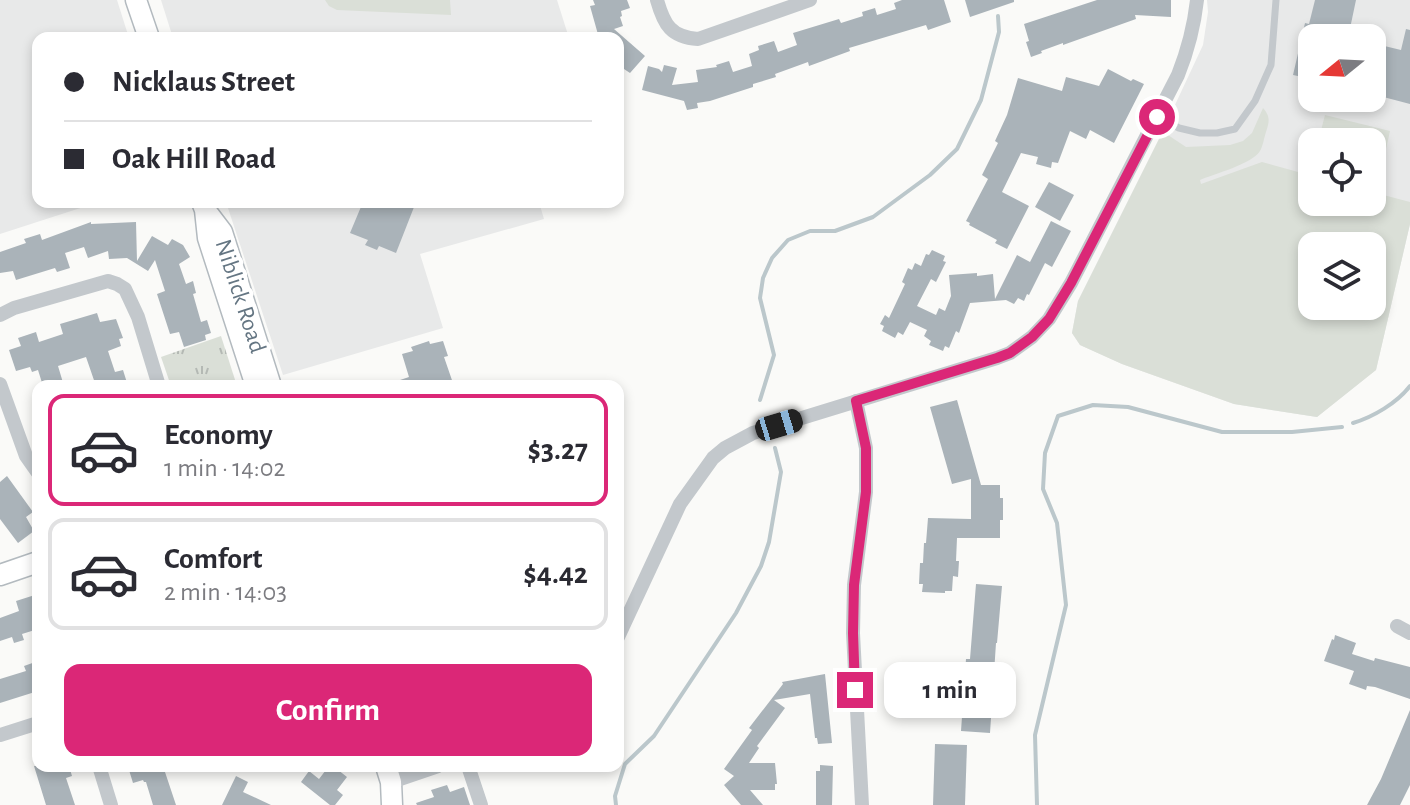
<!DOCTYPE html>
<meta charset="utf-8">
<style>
:root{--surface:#fff;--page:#f7f7f7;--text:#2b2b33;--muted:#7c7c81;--line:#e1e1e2;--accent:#db2777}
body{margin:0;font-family:"Alegreya Sans",sans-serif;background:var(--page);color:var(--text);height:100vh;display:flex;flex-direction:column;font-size:30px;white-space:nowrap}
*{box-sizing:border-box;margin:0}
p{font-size:26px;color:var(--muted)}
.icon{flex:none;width:44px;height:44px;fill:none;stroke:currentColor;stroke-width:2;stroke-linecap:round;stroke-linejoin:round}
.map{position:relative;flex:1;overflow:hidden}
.drawer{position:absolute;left:32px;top:380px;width:592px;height:392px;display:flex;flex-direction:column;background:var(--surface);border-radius:16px;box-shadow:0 4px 12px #0003}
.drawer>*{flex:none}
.hud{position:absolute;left:32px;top:32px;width:592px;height:176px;border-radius:16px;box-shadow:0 4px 12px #0003;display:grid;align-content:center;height:176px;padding:0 32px;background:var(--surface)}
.needle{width:52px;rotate:252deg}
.buttons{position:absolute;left:1298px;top:24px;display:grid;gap:16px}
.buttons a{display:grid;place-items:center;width:88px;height:88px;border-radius:16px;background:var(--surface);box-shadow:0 4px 12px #0003;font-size:40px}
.end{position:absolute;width:36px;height:36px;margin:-18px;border:10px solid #db2777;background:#fff;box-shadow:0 0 0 4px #fff}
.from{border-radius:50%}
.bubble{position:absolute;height:56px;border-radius:16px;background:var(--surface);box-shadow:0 4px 12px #0003;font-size:26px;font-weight:700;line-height:56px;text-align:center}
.car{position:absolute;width:24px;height:48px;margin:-24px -12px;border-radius:10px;box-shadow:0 0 6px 2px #0007;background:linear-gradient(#222 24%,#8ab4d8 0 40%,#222 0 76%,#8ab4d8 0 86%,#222 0)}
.hud b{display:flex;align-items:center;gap:28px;height:76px;font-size:30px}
.hud b+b{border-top:2px solid var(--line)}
.hud i{width:20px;height:20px;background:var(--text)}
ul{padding:14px 0 0;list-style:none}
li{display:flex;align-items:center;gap:24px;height:112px;margin:0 16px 12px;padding:0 16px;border:4px solid var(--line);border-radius:16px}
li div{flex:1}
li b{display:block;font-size:30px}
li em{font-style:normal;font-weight:700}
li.selected{border-color:var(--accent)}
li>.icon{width:72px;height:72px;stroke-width:1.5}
.cta{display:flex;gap:16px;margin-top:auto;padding:16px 32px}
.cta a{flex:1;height:92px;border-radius:16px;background:var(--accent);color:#fff;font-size:32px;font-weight:700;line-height:92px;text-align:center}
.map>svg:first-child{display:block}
</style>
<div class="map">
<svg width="1410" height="805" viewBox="0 0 1410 805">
<defs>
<pattern id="park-tufts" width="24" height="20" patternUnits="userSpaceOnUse" patternTransform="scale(2)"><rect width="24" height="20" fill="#dadfd7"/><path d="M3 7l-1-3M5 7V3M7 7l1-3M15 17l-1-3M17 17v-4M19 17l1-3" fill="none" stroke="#b4b9b4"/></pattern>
</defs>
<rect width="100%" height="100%" fill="#fafaf8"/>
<!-- built -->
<g fill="#e8e9e9" fill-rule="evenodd">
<polygon points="0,0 117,0 129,38 38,38 38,202 99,202 0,234"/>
<polygon points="161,0 557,0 569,38 173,38"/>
<path d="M1207,0H1410V224L1376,370L1317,417L1234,404L1122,364L1080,345L1072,333L1078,301L1160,137L1203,45L1208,12ZM1312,38H1372V98H1312ZM1312,142H1372V202H1312ZM1312,246H1372V306H1312Z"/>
<polygon points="226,202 539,202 544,219 420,254 443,328 283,375"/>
</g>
<!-- park -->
<polygon fill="url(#park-tufts)" points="221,336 237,386 171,386 161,357"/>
<!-- pitch -->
<g fill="#dadfd7" fill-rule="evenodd">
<polygon points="325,0 450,0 451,15 337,10 329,6"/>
<path d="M1263,108C1271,117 1269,122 1266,132C1264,138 1263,146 1260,151C1252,164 1214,174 1200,180L1201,184L1262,162L1309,175L1312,167V202H1372V192L1410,202V224L1376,370L1317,417L1234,404L1122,364L1080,345L1072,333L1078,301L1160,137L1168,135L1186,147L1230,145L1243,141L1252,133ZM1312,246H1372V306H1312Z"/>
<polygon points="1325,115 1390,131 1382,167 1372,165 1372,142 1318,142"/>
</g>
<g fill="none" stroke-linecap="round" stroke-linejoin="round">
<!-- stream -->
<g stroke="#bbc7cb" stroke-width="4">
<polyline points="760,400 774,355 760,298 763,278 772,258 788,240 810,231 835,231 873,217 930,175 957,149 981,100 999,32 998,16"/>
<path d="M1353,423C1373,417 1397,403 1410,386"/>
<polyline points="616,805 615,796 625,764 654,736 736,613 761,566 769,542 781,472 775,448"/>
<polyline points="1037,805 1035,735 1066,605 1057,523 1043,489 1045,453 1058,416 1093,405 1128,407 1222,432 1292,432 1342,427"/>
</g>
</g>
<!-- building -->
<g fill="#aab3b9">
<polygon points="593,0 627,0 630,8 621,11 622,16 620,17 623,26 614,29 645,56 630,73 624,69 618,76 618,38 599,38 590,6 595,5"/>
<polygon points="902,0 944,0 951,22 928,30 926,25 849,48 850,51 809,66 808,62 775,74 776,77 753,84 753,87 710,101 697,103 698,108 687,110 684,101 642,90 648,66 659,69 662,72 664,65 677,68 672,85 698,82 696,70 717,67 716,65 729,61 733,72 752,66 749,54 759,50 758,46 774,41 778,52 797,45 793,33 839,19 841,23 863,16 862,12 875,8 877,15 896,9 894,3"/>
<polygon points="965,0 1014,0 1014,2 970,17"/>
<polygon points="1097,0 1171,0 1171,17 1135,15 1136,19 1063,45 1063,43 1041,51 1042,53 1031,57 1026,42 1029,41 1024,24"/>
<polygon points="1315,0 1356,0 1348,38 1312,38 1312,79 1293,75 1305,23 1309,24"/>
<polygon points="1406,29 1410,30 1410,104 1372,94 1372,43 1401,50"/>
<polygon points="1108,69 1131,81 1133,79 1144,84 1114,143 1090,130 1086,139 1070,131 1058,163 1052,162 1051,168 1036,164 1038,157 1021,153 1002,192 1029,206 1007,249 995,243 997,240 969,225 970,223 966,221 988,179 982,175 998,143 995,141 1007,115 1018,78 1062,91 1066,77 1099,86"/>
<polygon points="1049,182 1074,195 1060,221 1035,207"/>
<polygon points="363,202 416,202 396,253 379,246 377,250 365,245 368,240 350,233"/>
<polygon points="1051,221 1071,231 1052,267 1045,263 1029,295 1027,294 1024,301 1018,298 1014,304 1006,300 970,303 959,333 956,331 949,348 945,346 943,351 929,345 931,341 924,336 927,330 910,322 903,335 898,332 895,338 882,331 884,326 880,324 885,315 889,318 905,284 902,282 908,268 912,270 915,263 921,266 926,254 929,255 932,250 945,256 943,261 946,262 936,282 931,279 917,306 936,315 939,308 945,311 951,296 949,275 977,273 977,276 993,274 995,299 1017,255 1030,262"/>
<polygon points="91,222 91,224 136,222 137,261 152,236 168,245 172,239 183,245 190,257 179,264 186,284 193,281 196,293 193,294 201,322 207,320 211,333 205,335 206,340 184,347 179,332 170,334 157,294 165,291 155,260 148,271 127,258 109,259 108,251 88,258 84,247 65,253 70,268 57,272 55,268 16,280 13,271 0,273 0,252 26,243 24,239 40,234 42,240"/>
<polygon points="97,313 100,322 116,319 123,338 119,339 121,346 108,351 115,372 123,370 128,386 96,386 86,357 58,366 64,386 43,386 38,370 32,372 30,367 16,371 9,350 21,346 18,338 36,332 39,342 63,334 60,324"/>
<polygon points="429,341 430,344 443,341 448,356 444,357 454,386 389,386 388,384 409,377 402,354 413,351 411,347"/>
<polygon points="957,400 981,485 1000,485 1000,498 1003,498 1003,520 1000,520 1000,538 957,538 956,561 959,561 958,577 953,576 952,591 945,591 945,593 922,592 923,584 919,584 920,563 923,563 924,543 926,543 928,518 971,519 971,479 952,484 930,407"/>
<polygon points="7,476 33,512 26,517 34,531 18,543 0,519 0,482"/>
<polygon points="976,584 1002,586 997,643 996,643 990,733 961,731 966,659 970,659"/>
<polygon points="38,594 38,629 22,634 24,640 14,643 12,637 0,641 0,618 19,611 16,601"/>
<polygon points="1335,635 1356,643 1352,654 1374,661 1375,658 1410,667 1410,699 1375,687 1367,686 1366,690 1349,684 1354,671 1324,661 1332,639 1334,640"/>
<polygon points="38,661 38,691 0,703 0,679 26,671 24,666"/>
<polygon points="825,674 832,743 818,744 817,738 815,738 810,694 774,700 785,708 760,742 757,746 759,748 749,763 775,763 777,784 775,784 775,790 750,790 763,805 741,805 724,785 734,776 724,769 752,730 749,728 783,684 782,682"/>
<polygon points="1410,710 1410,785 1400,805 1367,805 1381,779"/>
<polygon points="935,744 967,745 965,805 933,805"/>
<polygon points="820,765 833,766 832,805 816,805 816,771 820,771"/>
<polygon points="34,766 69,766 72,776 66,778 75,805 46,805"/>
<polygon points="143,766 163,766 176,805 153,805 146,782 144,782 143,780 133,783 129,770"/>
<polygon points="329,766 333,766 347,777 337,790 343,795 335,805 330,805 301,782 309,771 319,779"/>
<polygon points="236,776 248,782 243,792 271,805 222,805"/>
<polygon points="447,785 450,792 464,787 470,805 417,805 416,803 434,797 431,790"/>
</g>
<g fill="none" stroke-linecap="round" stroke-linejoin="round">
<!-- secondary casing -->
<g stroke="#b3babf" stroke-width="23">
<g id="secondary">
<polyline points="136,0 149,38"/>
<polyline points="202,202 205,210 208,238 256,386"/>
<polyline points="206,211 222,232 271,386"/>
<polyline points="0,575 38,562"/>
<polyline points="386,766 391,782 392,805"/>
</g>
</g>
<!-- lane -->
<polyline stroke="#c3c8cc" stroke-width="7" points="1157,117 1179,128 1200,133 1217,133 1235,129 1255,101 1271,65 1276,0"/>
<!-- street -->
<g stroke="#c3c8cc" stroke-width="14">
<path d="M657,0C664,25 671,37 698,39L810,0"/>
<polyline points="0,315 14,308 108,281 117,284 125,289 138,317 159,386"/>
<polyline points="0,384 26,456 38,473"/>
<polyline points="856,401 866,448 866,492 854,585 853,633 862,805"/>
<polyline points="1397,626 1410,633"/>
<path d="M618,637L680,504L713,458L725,448L753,433L997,358L1010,353L1032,337L1049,319L1071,283L1178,75C1188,50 1194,27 1197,0"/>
<polyline points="0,735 38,723"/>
<polyline points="99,766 111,805"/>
<polyline points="468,766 481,805"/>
<polyline points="391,782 438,766"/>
</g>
<!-- secondary -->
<use href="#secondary" stroke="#fff" stroke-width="20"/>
</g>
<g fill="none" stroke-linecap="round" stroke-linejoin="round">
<!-- route -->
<polyline stroke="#db2777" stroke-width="10" points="855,690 853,633 854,585 866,492 866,448 856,401 997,358 1010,353 1032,337 1049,319 1071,283 1157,117"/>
</g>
<g text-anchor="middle" stroke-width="8" stroke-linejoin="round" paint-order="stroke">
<!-- street labels -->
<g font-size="24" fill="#657683" stroke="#fff">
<text transform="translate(241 296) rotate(72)" y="8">Niblick Road</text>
</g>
</g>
</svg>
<div class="buttons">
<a><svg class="needle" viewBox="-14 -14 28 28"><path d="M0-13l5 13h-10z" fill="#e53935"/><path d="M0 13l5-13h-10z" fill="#7c7c81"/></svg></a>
<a><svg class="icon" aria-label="locate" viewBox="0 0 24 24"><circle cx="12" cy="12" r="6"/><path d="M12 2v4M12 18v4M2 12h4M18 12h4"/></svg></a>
<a><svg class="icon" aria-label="layers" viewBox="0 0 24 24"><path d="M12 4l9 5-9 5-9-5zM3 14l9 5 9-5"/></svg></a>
</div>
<i class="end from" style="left:1157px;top:117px"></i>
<i class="end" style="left:855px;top:690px"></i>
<div class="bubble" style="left:884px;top:662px;width:132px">1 min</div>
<i class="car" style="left:779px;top:425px;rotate:73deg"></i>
<div class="hud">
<b><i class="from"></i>Nicklaus Street</b>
<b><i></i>Oak Hill Road</b>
</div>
<section class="drawer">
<ul>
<li class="selected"><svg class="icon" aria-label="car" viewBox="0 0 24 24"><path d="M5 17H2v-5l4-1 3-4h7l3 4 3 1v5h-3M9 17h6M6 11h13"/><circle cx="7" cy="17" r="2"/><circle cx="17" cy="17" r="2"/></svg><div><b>Economy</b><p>1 min · 14:02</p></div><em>$3.27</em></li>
<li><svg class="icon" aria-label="car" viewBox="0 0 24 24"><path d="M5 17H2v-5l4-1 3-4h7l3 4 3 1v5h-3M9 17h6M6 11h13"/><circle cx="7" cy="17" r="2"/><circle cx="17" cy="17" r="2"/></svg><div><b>Comfort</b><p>2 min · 14:03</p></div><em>$4.42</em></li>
</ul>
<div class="cta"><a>Confirm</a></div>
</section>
</div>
